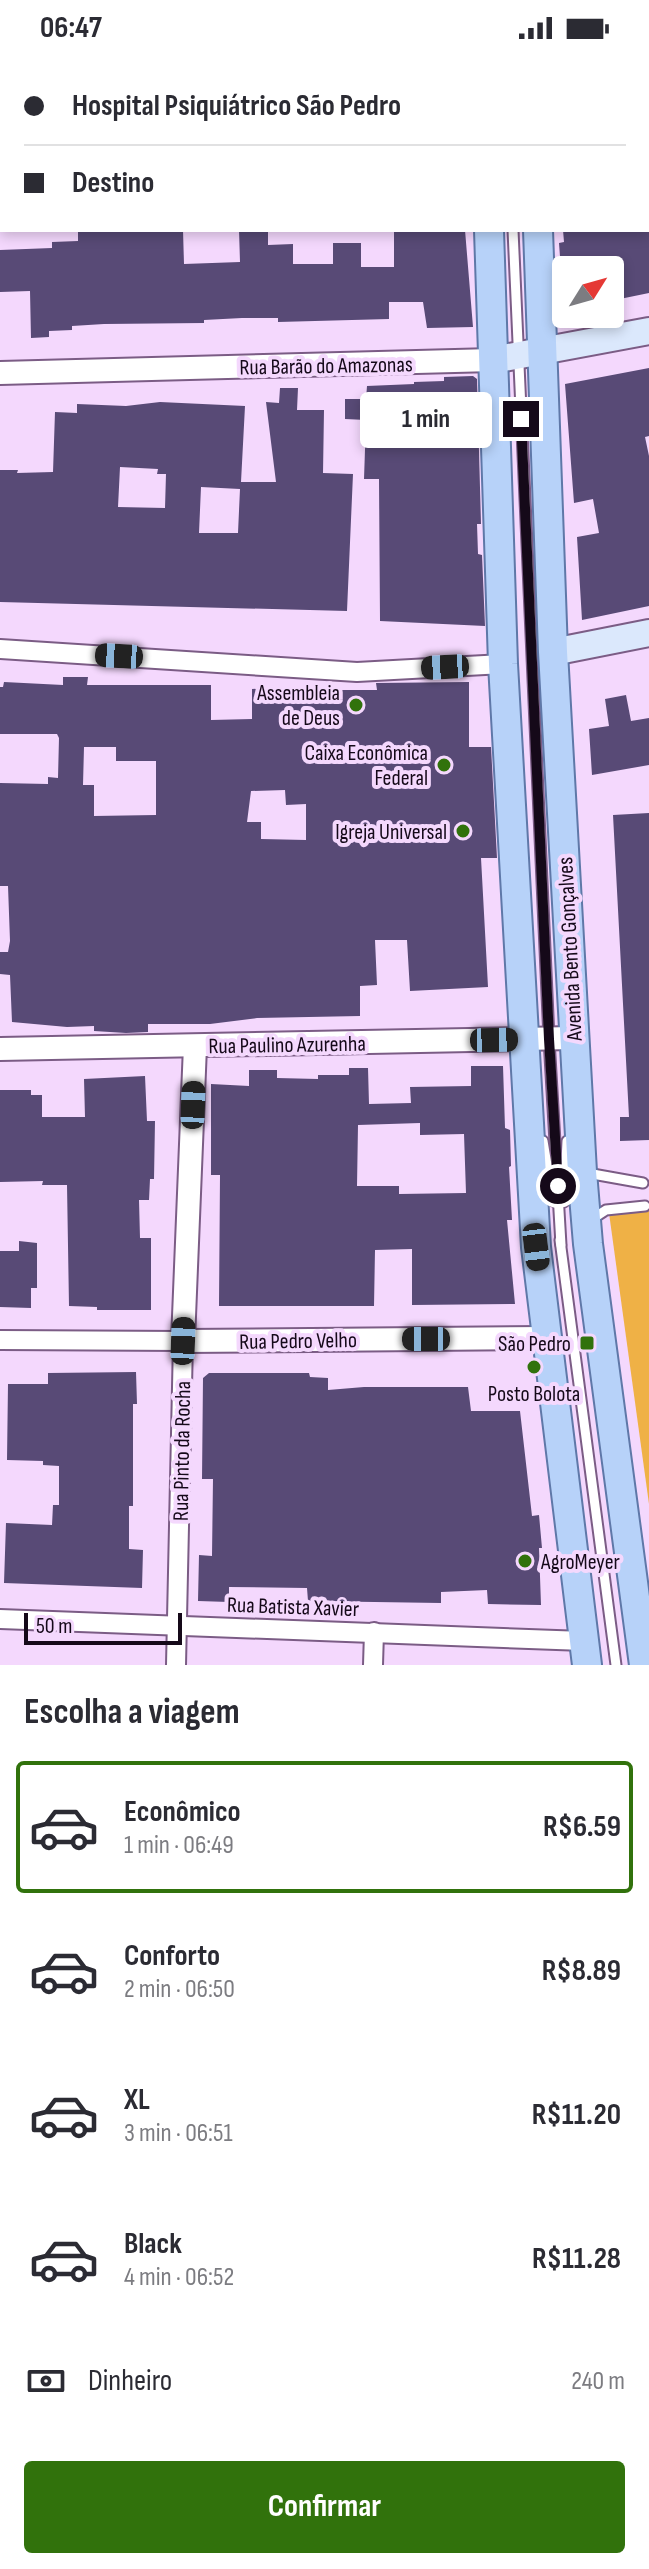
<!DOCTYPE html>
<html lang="pt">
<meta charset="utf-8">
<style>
:root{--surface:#fff;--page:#f2f2f3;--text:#2b2b33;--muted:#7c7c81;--line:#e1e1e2;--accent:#31720c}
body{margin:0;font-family:"Sofia Sans Condensed",sans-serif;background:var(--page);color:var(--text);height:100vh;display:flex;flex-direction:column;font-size:30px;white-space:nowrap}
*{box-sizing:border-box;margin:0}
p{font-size:26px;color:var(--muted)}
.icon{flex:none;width:44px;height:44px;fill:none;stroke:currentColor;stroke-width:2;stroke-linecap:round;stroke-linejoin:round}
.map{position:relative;height:1609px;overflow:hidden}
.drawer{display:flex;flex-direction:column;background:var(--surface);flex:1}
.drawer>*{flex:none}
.banner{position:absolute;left:0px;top:0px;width:650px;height:176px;box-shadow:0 4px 12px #0003;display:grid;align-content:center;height:176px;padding:0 24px;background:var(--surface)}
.needle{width:52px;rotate:53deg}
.buttons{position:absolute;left:552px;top:200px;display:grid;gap:16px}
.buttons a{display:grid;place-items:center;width:72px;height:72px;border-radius:8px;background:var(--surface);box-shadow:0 4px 12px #0003;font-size:40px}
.scale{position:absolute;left:24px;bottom:20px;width:158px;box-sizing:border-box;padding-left:8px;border:4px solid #150919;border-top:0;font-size:22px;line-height:28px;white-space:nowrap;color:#150919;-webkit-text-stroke:6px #f4d8fd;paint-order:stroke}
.end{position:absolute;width:36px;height:36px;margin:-18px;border:10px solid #150919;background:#fff;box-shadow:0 0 0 4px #fff}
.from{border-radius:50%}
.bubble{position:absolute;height:56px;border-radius:8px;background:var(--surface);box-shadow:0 4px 12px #0003;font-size:26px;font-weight:700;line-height:56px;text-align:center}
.car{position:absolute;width:24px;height:48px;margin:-24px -12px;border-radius:10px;box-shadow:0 0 6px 2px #0007;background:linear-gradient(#222 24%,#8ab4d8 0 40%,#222 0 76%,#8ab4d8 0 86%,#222 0)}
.banner b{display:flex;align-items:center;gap:28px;height:76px;font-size:30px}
.banner b+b{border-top:2px solid var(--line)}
.banner i{width:20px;height:20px;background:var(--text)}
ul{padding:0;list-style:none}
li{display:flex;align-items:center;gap:24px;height:132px;margin:0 16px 12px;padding:0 8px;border:4px solid transparent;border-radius:8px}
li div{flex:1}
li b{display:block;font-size:30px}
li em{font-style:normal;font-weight:700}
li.on{border-color:var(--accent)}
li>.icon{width:72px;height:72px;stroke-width:1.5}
h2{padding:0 24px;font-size:36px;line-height:96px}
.pay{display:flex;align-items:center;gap:20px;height:88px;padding:0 24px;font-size:30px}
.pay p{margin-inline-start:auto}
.action{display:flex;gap:16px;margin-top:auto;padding:16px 24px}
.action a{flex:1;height:92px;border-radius:8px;background:var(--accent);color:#fff;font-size:32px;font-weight:700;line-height:92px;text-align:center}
.status{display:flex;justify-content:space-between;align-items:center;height:56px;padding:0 40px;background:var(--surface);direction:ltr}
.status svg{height:22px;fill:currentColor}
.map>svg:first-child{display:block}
</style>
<div class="status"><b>06:47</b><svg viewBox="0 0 49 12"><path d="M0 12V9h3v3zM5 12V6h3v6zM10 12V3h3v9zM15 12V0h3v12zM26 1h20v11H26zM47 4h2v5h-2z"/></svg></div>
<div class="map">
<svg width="649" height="1609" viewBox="0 0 649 1609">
<rect width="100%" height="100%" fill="#f4d8fd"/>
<!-- green -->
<polygon fill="#efb146" points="649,1153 649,1448 609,1157"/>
<!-- building -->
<g fill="#584a76" fill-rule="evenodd">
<polygon points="104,174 183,174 184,208 240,206 239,174 268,174 268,189 293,188 293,208 333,208 333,187 361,187 361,211 394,211 394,174 465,174 473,271 427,272 423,246 389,246 389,263 278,266 278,262 242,262 204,264 204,267 104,268 72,270 72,274 49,275 49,281 31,282 30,235 0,236 0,194 52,192 52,186 78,185 78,176"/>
<polygon points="563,174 649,174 649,237 610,245 610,214 561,214 559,187 564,186"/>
<polygon points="649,312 649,380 645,381 649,400 649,550 582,564 577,481 599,477 593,443 574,447 565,328"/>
<polygon points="473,320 477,323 481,468 477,468 478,498 482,499 485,570 380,565 379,423 364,423 366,364 345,363 345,343 366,343 367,330 414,328 414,326 444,325 444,321"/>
<path d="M280,332H298L297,354H324L323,417L353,418L347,555L0,546V414H18L17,417L53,416L55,356L77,357V348L126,350L160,346L245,350L241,426H276L266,346L279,347ZM120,411L158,413L157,418H166L165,452L118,451ZM201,431L240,433L238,477H199Z"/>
<path d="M63,621H88L87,629H211V664L252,663V633L303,631H341V634H377L376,627L469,626V691H491L497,802H481L488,931L410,935L407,884H375L377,929L360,930V960L257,962L210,968H148V976L126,977L94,975V970L67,971L12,966L10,919L0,918V896H8L10,885L8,830H0V727L48,728V721L58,722L59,682L57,678H0V631H3L4,626L63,629ZM84,691H116V705H156V759L94,760V729H83ZM285,734L286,749L306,748V784L261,783V766H247L251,735Z"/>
<polygon points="626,639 631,665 649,662 649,709 592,719 589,673 609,670 605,643"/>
<polygon points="649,757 649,1084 620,1085 620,1061 629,1061 613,759"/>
<path d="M471,1010H503L505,1072L510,1074L511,1110L509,1111L512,1164H507L515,1248L412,1249V1193L375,1194L374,1250H219L220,1119H211V1028L249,1030V1014H277V1022L318,1023V1019H349V1012H368L369,1048L411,1047L410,1031L471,1030ZM420,1067V1079L464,1078L466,1137L399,1138V1130H357L358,1069Z"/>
<polygon points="145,1020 147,1065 155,1065 154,1123 150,1123 149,1144 139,1144 140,1182 151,1182 151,1254 97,1254 97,1251 69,1250 67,1129 42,1129 43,1125 0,1126 0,1034 31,1034 31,1039 42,1039 42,1061 85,1061 84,1023"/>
<polygon points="19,1185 37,1187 37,1232 31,1232 31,1252 0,1251 0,1195 19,1195"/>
<polygon points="136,1316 137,1348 133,1348 133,1450 129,1450 129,1493 143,1494 142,1532 4,1527 6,1467 52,1469 53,1449 59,1449 59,1410 43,1409 43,1405 7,1404 8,1328 48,1328 48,1317"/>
<polygon points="209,1317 309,1317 310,1321 328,1322 328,1334 364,1331 468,1331 471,1355 520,1355 532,1460 539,1459 542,1492 539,1492 541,1549 488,1548 487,1534 441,1536 441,1547 308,1545 307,1532 229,1531 229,1546 198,1545 199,1499 212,1500 213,1423 202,1423 203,1322"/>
</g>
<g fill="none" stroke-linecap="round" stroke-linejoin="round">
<!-- service casing -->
<g stroke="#7b5c85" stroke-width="13">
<g id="service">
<polyline points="507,0 507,2"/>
<polyline points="513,174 549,983 561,1189"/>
<polyline points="543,1085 553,1145"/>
<polyline points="587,1117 643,1127"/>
<polyline points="564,1146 567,1085"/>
<polyline points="589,1165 606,1154 645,1150"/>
<polyline points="560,1184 616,1609"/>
</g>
</g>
<!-- minor casing -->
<g stroke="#7b5c85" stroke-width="22">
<g id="minor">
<polyline points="409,2 434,0"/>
<polyline points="0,41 2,41"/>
<polyline points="0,120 2,120"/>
<polyline points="0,593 357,616 503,608"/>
<polyline points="0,1284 183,1285 176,1609"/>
<polyline points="0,1563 584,1585"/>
<polyline points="373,1609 374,1576"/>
</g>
</g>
<!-- tertiary casing -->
<g stroke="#7b5c85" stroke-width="26">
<g id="tertiary">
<polyline points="0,317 493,304"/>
<polyline points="195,990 183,1285 547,1282"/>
<polyline points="0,993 573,982"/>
</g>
</g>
<!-- secondary casing -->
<g stroke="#7b5c85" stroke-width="30">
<g id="secondary">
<polyline points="493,304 649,275"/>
<polyline points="553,596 649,577"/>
</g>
</g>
<!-- primary casing -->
<g stroke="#5f78a8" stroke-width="32">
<g id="primary">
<polyline points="483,0 483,2"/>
<polyline points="532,0 532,2"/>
<polyline points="489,174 503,608 536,1191 587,1609"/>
<polyline points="538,174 553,596 582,1116 588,1188 644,1609"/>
</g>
</g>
<!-- service -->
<use href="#service" stroke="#fff" stroke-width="9"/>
<!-- minor -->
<use href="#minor" stroke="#fff" stroke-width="18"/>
<!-- tertiary -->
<use href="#tertiary" stroke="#fff" stroke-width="22"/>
<!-- secondary -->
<use href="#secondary" stroke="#dbe8fc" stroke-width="26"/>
<!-- primary -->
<use href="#primary" stroke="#b7d2f9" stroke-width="28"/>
</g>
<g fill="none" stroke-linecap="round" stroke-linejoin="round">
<!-- route -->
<polyline stroke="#150919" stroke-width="10" points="521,363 549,983 558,1130"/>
</g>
<!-- markers -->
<g fill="#31720c" stroke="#f4d8fd" stroke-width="3">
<circle cx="356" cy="649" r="8"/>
<circle cx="444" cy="709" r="8"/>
<circle cx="463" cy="775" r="8"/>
<rect x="579" y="1279" width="16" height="16" rx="4"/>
<circle cx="534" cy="1311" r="8"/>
<circle cx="525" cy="1505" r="8"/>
</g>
<g text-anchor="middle" stroke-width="8" stroke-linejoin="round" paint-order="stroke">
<!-- street labels -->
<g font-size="22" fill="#150919" stroke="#f4d8fd">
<text transform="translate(326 309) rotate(-1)" y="8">Rua Barão do Amazonas</text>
<text transform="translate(569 893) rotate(-93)" y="8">Avenida Bento Gonçalves</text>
<text transform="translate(287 988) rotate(-1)" y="8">Rua Paulino Azurenha</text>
<text transform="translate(298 1284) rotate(-1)" y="8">Rua Pedro Velho</text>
<text transform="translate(181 1395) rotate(-89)" y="8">Rua Pinto da Rocha</text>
<text transform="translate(293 1550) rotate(2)" y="8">Rua Batista Xavier</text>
</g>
<!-- poi labels -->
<g font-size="22" fill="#150919" stroke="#f4d8fd" text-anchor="end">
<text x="340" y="644">Assembleia<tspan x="340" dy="25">de Deus</tspan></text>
<text x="428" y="704">Caixa Econômica<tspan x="428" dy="25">Federal</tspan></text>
<text x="447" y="783">Igreja Universal</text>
<text x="571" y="1295">São Pedro</text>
<text x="534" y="1345" text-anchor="middle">Posto Bolota</text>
<text x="541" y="1513" text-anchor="start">AgroMeyer</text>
</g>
</g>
</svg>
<div class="buttons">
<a><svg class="needle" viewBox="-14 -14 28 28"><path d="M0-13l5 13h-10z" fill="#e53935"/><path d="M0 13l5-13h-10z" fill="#7c7c81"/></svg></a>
</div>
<div class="scale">50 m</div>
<i class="end from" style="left:558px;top:1130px"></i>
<i class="end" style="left:521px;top:363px"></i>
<div class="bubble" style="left:360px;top:336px;width:132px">1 min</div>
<i class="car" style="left:119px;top:600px;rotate:273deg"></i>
<i class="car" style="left:445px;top:611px;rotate:267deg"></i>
<i class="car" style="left:494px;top:984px;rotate:89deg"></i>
<i class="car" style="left:193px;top:1049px;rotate:2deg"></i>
<i class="car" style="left:536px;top:1191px;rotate:173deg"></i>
<i class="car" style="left:426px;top:1283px;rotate:270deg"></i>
<i class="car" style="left:183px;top:1285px;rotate:2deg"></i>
<div class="banner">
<b><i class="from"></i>Hospital Psiquiátrico São Pedro</b>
<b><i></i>Destino</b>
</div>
</div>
<section class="drawer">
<h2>Escolha a viagem</h2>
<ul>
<li class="on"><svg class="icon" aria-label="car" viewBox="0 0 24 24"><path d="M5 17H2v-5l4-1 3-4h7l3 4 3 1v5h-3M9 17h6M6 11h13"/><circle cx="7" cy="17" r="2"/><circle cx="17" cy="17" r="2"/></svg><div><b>Econômico</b><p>1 min · 06:49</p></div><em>R$6.59</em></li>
<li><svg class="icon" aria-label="car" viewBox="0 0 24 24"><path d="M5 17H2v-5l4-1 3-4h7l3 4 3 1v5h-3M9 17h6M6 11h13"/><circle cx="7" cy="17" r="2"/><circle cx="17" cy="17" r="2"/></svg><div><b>Conforto</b><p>2 min · 06:50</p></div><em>R$8.89</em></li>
<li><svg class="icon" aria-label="car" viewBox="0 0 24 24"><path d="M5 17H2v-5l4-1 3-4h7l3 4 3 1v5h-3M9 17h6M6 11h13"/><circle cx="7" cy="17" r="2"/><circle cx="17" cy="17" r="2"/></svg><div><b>XL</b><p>3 min · 06:51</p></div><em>R$11.20</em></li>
<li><svg class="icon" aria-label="car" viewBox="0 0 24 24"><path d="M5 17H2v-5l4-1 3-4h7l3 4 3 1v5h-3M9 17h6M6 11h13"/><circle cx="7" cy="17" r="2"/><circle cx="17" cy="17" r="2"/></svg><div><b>Black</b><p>4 min · 06:52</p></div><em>R$11.28</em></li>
</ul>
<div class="pay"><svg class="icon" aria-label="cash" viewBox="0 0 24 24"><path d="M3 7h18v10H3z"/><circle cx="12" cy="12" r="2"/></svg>Dinheiro<p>240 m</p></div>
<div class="action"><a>Confirmar</a></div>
</section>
